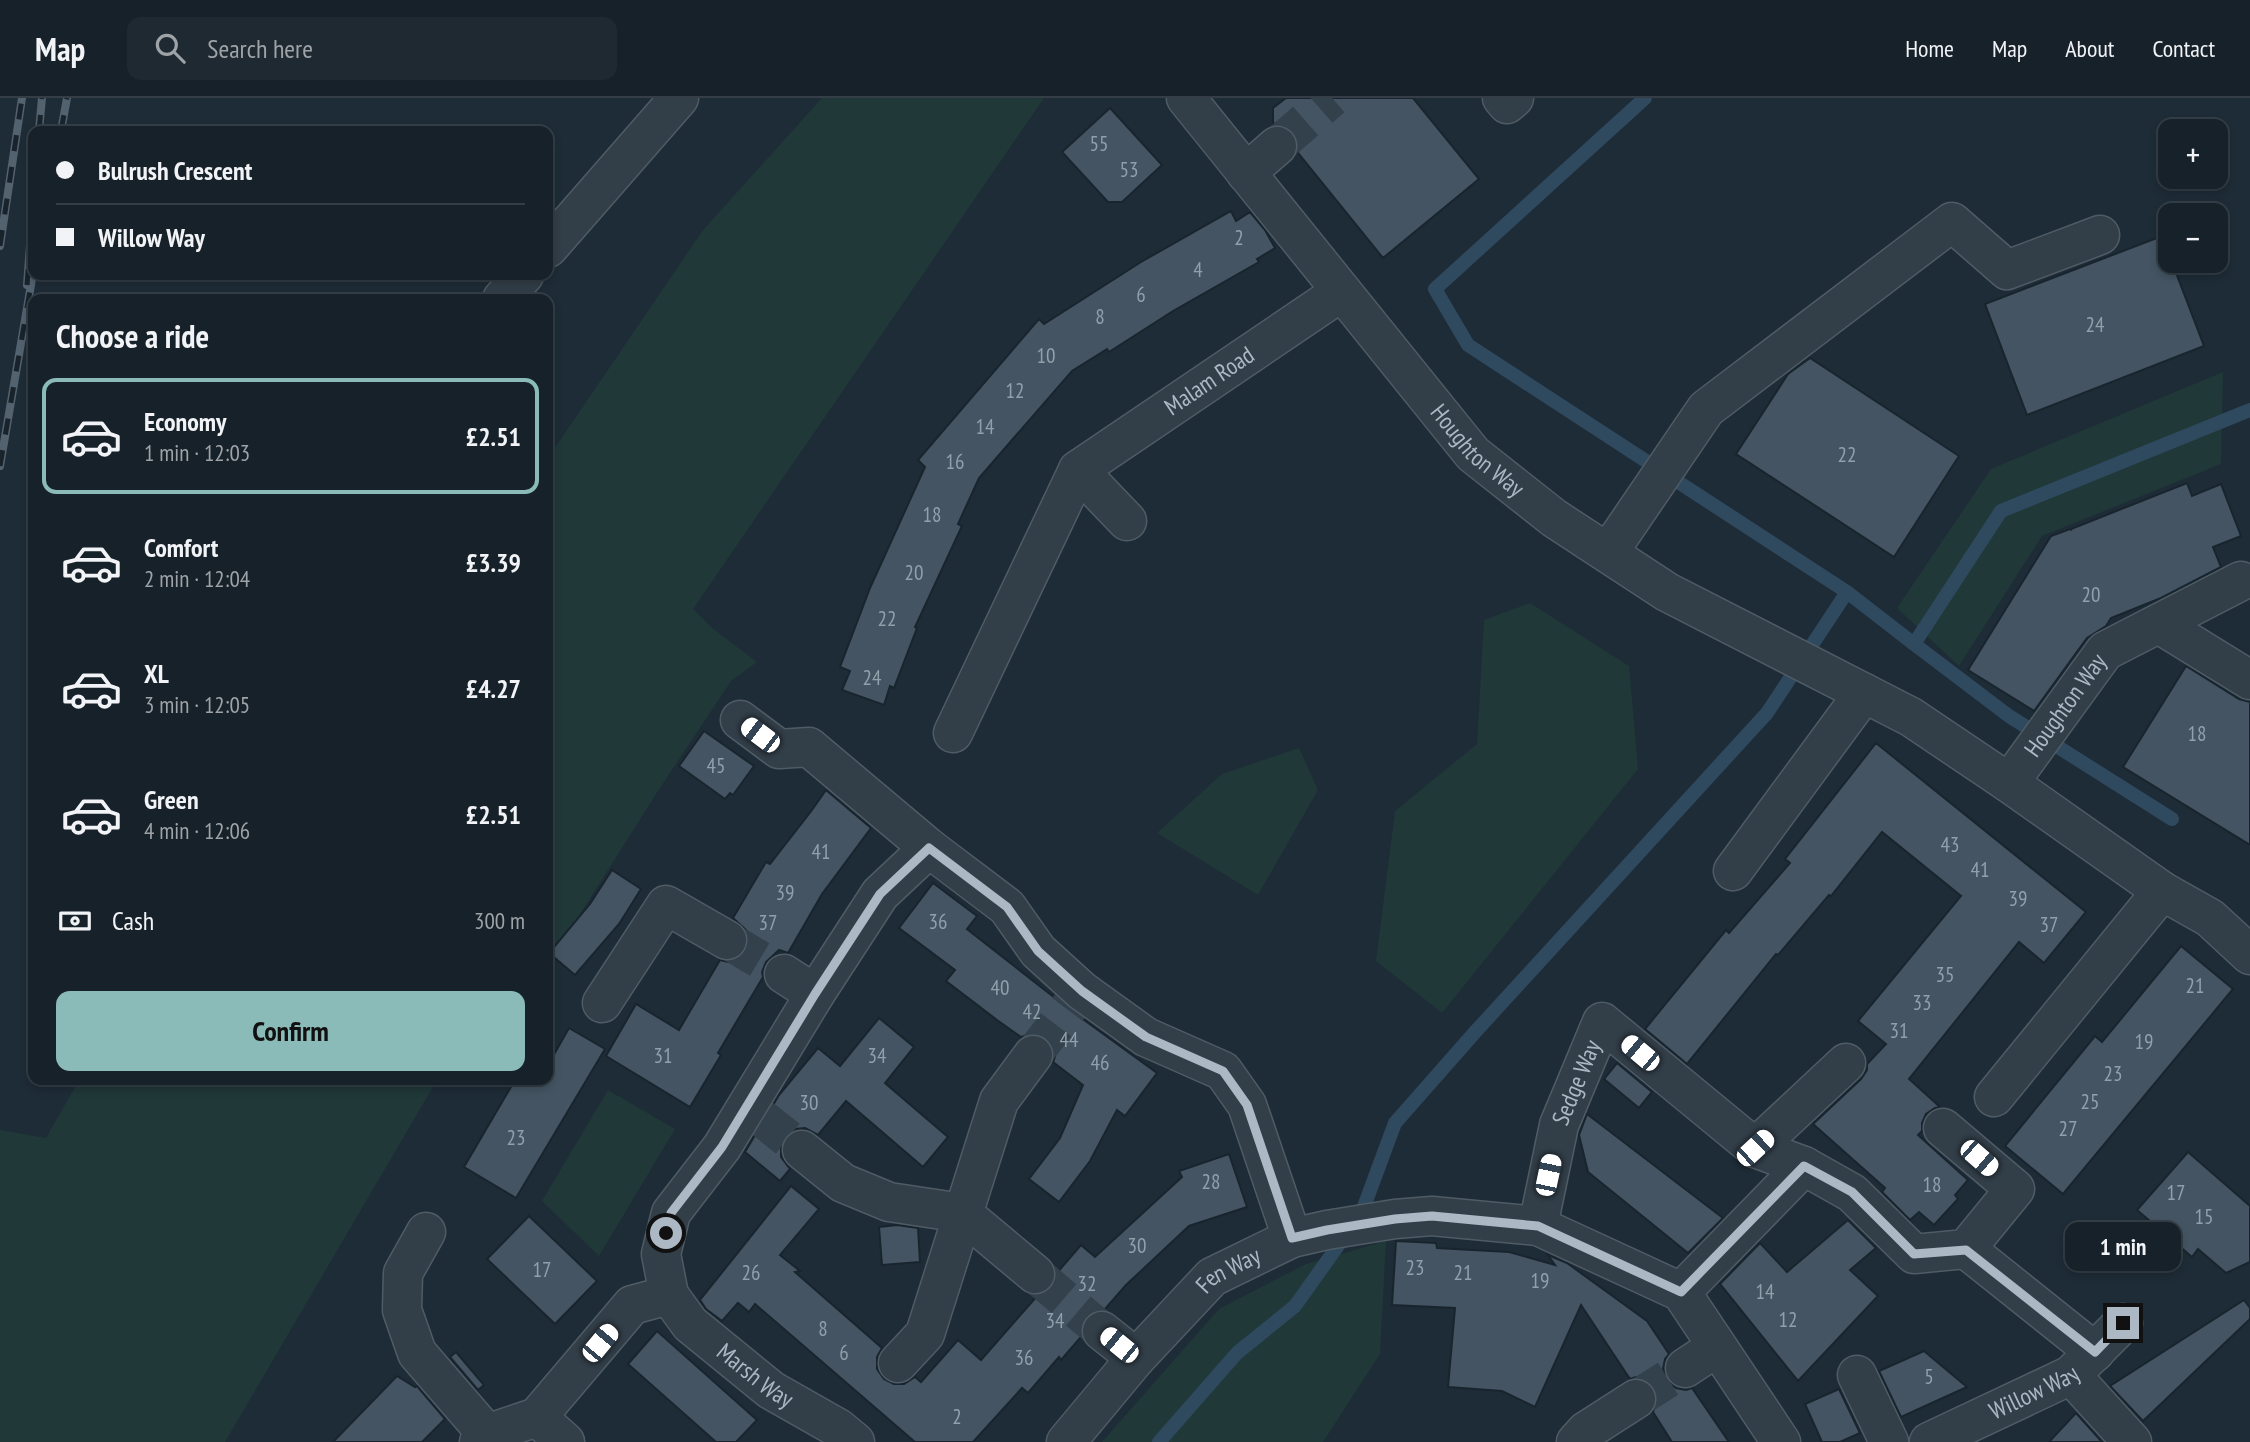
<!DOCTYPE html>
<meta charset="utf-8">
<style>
:root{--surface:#162129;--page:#1f2931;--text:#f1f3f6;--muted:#9ea3a8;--line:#353e46;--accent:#8bbbb9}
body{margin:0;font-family:"PT Sans Narrow",sans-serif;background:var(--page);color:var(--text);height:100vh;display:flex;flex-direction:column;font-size:26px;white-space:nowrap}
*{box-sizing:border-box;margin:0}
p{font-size:23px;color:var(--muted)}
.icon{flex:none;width:38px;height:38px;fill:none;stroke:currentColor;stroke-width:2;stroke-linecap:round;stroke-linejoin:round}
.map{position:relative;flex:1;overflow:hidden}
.sheet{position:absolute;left:28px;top:196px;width:525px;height:791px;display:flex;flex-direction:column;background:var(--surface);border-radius:14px;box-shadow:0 4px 10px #0003,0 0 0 2px var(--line)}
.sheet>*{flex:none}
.top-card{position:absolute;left:28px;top:28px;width:525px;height:154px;border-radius:14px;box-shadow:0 4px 10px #0003,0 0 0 2px var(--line);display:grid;align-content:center;height:154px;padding:0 28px;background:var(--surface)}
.controls{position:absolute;left:2158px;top:21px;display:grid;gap:14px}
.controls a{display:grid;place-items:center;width:70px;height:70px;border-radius:14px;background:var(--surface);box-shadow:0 4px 10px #0003,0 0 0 2px var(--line);font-size:35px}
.end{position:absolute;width:32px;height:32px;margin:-16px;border:9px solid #acb9c5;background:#111;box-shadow:0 0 0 4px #111}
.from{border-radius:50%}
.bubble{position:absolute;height:49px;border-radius:14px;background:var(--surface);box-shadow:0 4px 10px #0003,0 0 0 2px var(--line);font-size:23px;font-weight:800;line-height:49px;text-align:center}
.car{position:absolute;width:21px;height:42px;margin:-21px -10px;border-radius:9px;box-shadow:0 0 5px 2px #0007;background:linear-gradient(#fff 24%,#345 0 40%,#fff 0 76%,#345 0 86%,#fff 0)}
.top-card b{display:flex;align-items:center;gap:24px;height:66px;font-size:26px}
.top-card b+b{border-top:2px solid var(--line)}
.top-card i{width:18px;height:18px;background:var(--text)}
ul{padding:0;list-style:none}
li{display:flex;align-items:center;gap:21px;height:116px;margin:0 14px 10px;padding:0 14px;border:4px solid transparent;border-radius:14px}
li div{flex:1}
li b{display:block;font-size:26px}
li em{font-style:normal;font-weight:800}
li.current{border-color:var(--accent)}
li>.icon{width:63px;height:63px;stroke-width:1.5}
h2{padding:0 28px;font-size:32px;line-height:84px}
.pay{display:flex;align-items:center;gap:18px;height:77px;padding:0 28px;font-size:26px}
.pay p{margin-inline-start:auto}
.cta{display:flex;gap:14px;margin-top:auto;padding:14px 28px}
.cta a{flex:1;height:80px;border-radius:14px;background:var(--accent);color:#111;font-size:28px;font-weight:800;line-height:80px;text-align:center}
header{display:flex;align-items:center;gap:42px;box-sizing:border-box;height:98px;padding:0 35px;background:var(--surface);border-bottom:2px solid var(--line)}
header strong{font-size:33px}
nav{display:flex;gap:38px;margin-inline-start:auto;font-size:24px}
.search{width:490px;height:63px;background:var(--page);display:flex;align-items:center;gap:18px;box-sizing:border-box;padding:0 24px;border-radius:14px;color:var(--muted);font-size:26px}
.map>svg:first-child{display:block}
</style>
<header>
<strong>Map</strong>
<div class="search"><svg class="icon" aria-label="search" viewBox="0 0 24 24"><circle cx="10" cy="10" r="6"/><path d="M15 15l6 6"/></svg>Search here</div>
<nav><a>Home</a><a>Map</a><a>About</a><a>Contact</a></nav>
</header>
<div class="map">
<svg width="2250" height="1344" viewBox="0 0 2250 1344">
<rect width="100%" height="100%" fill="#1e2c37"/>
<!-- green -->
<g fill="#203838">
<polygon points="822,0 1044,0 693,511 712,530 757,564 731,583 656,696 548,867 548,360 703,132"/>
<polygon points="2223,274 2221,366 2042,438 1959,568 1897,510 1991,371"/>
<polygon points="1530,505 1629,568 1638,671 1442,915 1376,863 1395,713 1477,646 1484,522"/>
<polygon points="1299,650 1318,692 1258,797 1157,735 1222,676"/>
<polygon points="79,982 437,982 225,1344 0,1344 0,1032 46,1040"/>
<polygon points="608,992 675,1031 599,1158 542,1103"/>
<polygon points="1386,1143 1380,1256 1323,1344 1102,1344 1219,1211 1306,1166"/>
</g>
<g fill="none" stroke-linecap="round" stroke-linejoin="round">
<!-- stream -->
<g stroke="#2f495e" stroke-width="14">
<polyline points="1645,0 1435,191 1468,247 1847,494"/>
<polyline points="1914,546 2009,618 2172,721"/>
<polyline points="1159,1344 1237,1255 1295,1208 1362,1114 1395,1025 1476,933 1767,615 1847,494 1914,546 2001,413 2250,312"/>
</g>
</g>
<!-- building -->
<g fill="#445462" stroke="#19252e" stroke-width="2">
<polygon points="1286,0 1413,0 1479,81 1383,160 1298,55 1299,44 1294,34 1285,28 1275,27 1273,24 1273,10"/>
<polygon points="1110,10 1162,67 1122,104 1108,104 1062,54"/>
<polygon points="1231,113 1236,123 1250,114 1265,132 1275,150 1257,161 1259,164 1173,213 1109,254 1107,251 1072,273 979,380 958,426 962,428 915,529 917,530 894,590 890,588 884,607 842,592 850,573 840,569 870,490 925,369 918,362 1039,221 1044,226 1141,164"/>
<polygon points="2162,138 2204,248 2027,317 1985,206"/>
<polygon points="1810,260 1959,358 1894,459 1736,356 1788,276"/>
<polygon points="2187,385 2192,398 2221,386 2241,438 2213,449 2221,469 2161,500 2111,520 2106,528 2087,540 2034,613 1968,572 2051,438 2070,431 2072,432 2071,431"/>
<polygon points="2186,568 2239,601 2250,604 2250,747 2123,669"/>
<polygon points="704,633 754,668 733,697 730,695 725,701 679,668"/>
<polygon points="1876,645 2086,814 2044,865 2019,844 1909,981 1940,1009 1935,1010 1926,1016 1922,1025 1922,1033 1918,1037 1968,1082 1955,1097 1958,1101 1934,1127 1919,1114 1910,1122 1882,1094 1885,1090 1813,1026 1861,981 1867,972 1867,966 1886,946 1858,923 1961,798 1882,734 1831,798 1829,797 1778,857 1776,856 1687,966 1645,931 1726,832 1729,835 1790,765 1785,761"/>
<polygon points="826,692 871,730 822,796 788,855 779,852 766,864 762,874 763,879 718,955 721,957 690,1009 606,958 636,906 679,932 720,862 728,864 737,861 746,853 749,843 746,832 733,820 766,764 770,766 812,712"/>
<polygon points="612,772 641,791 619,826 575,877 549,855 590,806"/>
<polygon points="933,785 977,818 967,831 1069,911 1157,975 1125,1018 1117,1012 1090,1063 1059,1104 1029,1081 1060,1040 1083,987 1053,964 1055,959 1053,949 1046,940 1035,935 1021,939 997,922 946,883 955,872 899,830"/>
<polygon points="2181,848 2233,891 2063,1096 2005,1048 2095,938 2102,944"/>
<polygon points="879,920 914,949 885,985 948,1039 923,1069 846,1003 818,1037 805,1030 795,1031 785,1038 781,1048 781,1059 790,1071 780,1083 745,1054 779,997 818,950 840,968"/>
<polygon points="569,930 605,951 516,1100 464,1069 515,982 548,982 548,967"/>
<polygon points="1617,965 1652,994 1639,1010 1604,981"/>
<polygon points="1587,1016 1723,1120 1688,1155 1588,1074 1579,1037"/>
<polygon points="2188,1054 2250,1108 2250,1164 2226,1175 2198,1151 2192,1159 2137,1112"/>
<polygon points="1229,1056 1247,1109 1189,1128 1126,1187 1105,1211 1095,1212 1085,1219 1081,1229 1081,1239 1061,1262 1059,1259 1028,1295 1022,1290 973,1344 915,1344 755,1206 749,1214 738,1205 722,1223 706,1211 700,1202 791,1088 819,1111 780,1157 800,1173 795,1174 882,1250 877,1259 877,1271 884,1281 894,1286 904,1286 915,1279 921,1284 958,1242 981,1262 1038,1197 1043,1196 1051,1190 1056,1176 1081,1147 1095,1159 1182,1079 1179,1073"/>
<polygon points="529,1118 597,1183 555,1226 487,1161"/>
<polygon points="1848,1122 1876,1150 1850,1172 1878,1198 1798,1283 1720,1186 1760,1145 1787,1174"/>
<polygon points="897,1127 918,1130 920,1164 882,1167 879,1129"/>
<polygon points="1396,1143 1436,1145 1437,1150 1509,1154 1555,1167 1548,1157 1567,1165 1647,1223 1669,1256 1665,1261 1663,1271 1667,1283 1676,1290 1686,1292 1692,1290 1729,1344 1672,1344 1653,1314 1658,1301 1654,1289 1645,1281 1636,1279 1630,1281 1581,1207 1535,1309 1502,1293 1448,1289 1455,1210 1392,1207"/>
<polygon points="2244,1202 2250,1210 2250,1221 2143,1323 2110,1288"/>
<polygon points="657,1233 757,1322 736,1344 716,1344 628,1266"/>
<polygon points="1924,1253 1967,1289 1901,1319 1879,1273"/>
<polygon points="456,1254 484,1287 478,1292 450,1259"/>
<polygon points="397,1278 415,1289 417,1288 445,1321 422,1344 333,1344"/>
<polygon points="1839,1291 1860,1335 1840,1344 1822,1344 1805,1306"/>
<polygon points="2076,1315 2102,1344 2049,1344"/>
</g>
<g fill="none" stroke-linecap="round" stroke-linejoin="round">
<!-- minor-tunnel -->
<g stroke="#33414c" stroke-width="38" stroke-dasharray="38 19" stroke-linecap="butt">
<polyline points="1277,48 1332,0"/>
<polyline points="727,842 784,876"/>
<polyline points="1033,957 1074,903"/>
<polyline points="758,1017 802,1052"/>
<polyline points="1035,1176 1102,1233"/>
<polyline points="1636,1301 1685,1270"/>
</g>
<!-- minor casing -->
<g stroke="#4f5c66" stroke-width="41">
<g id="minor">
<path id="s1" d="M1186,0L1473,356L1554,420L1667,494L1911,619L2009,685L2162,793L2210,820L2250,857"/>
<polyline points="1502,0 1507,6 1514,0"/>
<polyline points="1246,75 1277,48"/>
<polyline points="548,150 679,0"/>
<polyline points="502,201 524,177"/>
<polyline points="1078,372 1127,423"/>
<polyline points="1608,455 1706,311 1952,124 2007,172 2100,137"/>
<polyline points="2159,526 2250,582"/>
<polyline points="740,622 779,651 809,649 929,750 1007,809 1038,853 1082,893 1146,939 1223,973 1247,1007 1292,1140"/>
<path id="s2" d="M953,635L1078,372L1341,194"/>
<path id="s3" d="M2009,685L2105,553L2241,483"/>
<polyline points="1733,773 1864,595"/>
<polyline points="784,876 815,896"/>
<polyline points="602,905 666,807 727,842"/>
<polyline points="1994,999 2162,793"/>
<polyline points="1755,1050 1846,965"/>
<polyline points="802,1052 843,1085 889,1104 962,1115 1035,1176"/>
<path id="s4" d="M1538,1128L1559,1027L1602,924L1755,1050L1804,1068L1852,1095L1914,1156L1966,1151L2015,1091L1943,1030"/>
<polyline points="426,1134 403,1175 402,1212 417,1255 487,1336"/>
<polyline points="1966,1151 2095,1254"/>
<polyline points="1681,1194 1804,1068"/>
<path id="s5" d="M669,1197L690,1226L771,1292L838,1330L855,1344"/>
<polyline points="1102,1233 1136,1260"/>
<polyline points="898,1265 925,1236 999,1003 1033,957"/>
<polyline points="1685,1270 1717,1249"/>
<polyline points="1857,1277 1889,1344"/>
<polyline points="2071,1277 2132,1344"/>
<polyline points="537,1319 565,1344"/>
<polyline points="479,1344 487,1336 537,1319 632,1207 669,1197 661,1156 671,1115 722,1049 815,896 880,796 929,750"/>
<path id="s6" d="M1066,1344L1136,1260L1212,1179L1292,1140L1327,1132L1395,1121L1432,1118L1538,1128L1681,1194L1781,1344"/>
<polyline points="1576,1344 1586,1333 1636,1301"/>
<path id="s7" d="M1929,1344L2071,1277L2123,1225"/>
</g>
</g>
<!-- minor -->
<use href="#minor" stroke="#323e48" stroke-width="38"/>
<!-- rail casing -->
<g stroke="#53626f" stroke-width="8">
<g id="rail">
<polyline points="39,33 42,0"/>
<polyline points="61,33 67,0"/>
<polyline points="0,148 22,0"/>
<polyline points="27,187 33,107"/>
<polyline points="0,368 33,175"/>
</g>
</g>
<!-- rail -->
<use href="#rail" stroke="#18232c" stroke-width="5" stroke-dasharray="16" stroke-linecap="butt"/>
</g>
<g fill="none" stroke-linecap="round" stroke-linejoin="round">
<!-- route -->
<polyline stroke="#acb9c5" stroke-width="9" points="666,1135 671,1115 722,1049 815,896 880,796 929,750 1007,809 1038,853 1082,893 1146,939 1223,973 1247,1007 1292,1140 1327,1132 1395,1121 1432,1118 1538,1128 1681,1194 1804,1068 1852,1094 1914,1156 1966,1152 2095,1254 2123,1225"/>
</g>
<g text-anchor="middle" stroke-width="6" stroke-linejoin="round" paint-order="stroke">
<!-- number labels -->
<g font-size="21" fill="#92a0ac">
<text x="1099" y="53">55</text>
<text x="1129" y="79">53</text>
<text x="1239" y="147">2</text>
<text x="1198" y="179">4</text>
<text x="1141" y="204">6</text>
<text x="1100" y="226">8</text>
<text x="2095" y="234">24</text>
<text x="1046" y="265">10</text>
<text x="1015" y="300">12</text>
<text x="985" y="336">14</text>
<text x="1847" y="364">22</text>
<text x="955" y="371">16</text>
<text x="932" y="424">18</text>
<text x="914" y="482">20</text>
<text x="2091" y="504">20</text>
<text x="887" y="528">22</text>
<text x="872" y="587">24</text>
<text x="2197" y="643">18</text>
<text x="716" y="675">45</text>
<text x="1950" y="754">43</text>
<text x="821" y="761">41</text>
<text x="1980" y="779">41</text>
<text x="785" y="802">39</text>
<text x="2018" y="808">39</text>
<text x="938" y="831">36</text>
<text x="768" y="832">37</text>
<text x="2049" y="834">37</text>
<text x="1945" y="884">35</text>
<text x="2195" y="895">21</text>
<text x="1000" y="897">40</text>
<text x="1922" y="912">33</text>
<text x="1032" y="921">42</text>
<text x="1899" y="940">31</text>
<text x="1069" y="949">44</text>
<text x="2144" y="951">19</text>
<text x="663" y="965">31</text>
<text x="877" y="965">34</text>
<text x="1100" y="972">46</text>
<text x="2113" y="983">23</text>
<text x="2090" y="1011">25</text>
<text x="809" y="1012">30</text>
<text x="2068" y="1038">27</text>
<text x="516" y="1047">23</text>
<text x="1211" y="1091">28</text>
<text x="1932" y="1094">18</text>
<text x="2176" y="1102">17</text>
<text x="2204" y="1126">15</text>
<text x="1137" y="1155">30</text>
<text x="1415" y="1177">23</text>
<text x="542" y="1179">17</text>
<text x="751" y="1182">26</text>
<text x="1463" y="1182">21</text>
<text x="1540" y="1190">19</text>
<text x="1087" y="1193">32</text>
<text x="1765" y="1201">14</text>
<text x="1788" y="1229">12</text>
<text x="1055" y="1230">34</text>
<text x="823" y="1238">8</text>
<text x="844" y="1262">6</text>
<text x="1024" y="1267">36</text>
<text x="1929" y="1286">5</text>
<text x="957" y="1326">2</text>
</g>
<!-- street labels -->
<g font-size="24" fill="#acb9c5" stroke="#18232c">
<text dy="8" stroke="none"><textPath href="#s2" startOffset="450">Malam Road</textPath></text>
<text dy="8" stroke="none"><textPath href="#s1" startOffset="458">Houghton Way</textPath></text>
<text dy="8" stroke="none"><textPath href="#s3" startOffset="96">Houghton Way</textPath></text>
<text dy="8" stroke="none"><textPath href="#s4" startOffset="149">Sedge Way</textPath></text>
<text dy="8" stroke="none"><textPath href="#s6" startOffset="238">Fen Way</textPath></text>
<text dy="8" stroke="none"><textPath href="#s5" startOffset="119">Marsh Way</textPath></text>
<text dy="8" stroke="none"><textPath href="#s7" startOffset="116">Willow Way</textPath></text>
</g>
</g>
</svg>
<div class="controls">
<a>+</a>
<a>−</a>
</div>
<i class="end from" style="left:666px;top:1135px"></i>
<i class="end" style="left:2123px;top:1225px"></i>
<div class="bubble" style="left:2065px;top:1124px;width:116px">1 min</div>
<i class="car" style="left:760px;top:637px;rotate:307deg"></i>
<i class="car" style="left:1640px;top:955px;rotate:310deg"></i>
<i class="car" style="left:1755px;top:1050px;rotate:47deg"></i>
<i class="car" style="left:1979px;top:1060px;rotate:131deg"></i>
<i class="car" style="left:1548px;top:1077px;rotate:12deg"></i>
<i class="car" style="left:600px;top:1245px;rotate:40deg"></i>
<i class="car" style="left:1119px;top:1247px;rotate:309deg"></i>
<div class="top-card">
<b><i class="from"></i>Bulrush Crescent</b>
<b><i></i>Willow Way</b>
</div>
<section class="sheet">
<h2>Choose a ride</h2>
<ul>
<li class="current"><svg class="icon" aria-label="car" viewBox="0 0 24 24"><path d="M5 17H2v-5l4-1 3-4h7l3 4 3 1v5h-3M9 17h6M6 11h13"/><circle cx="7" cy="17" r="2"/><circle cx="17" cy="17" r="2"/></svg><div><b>Economy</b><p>1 min · 12:03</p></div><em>£2.51</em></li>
<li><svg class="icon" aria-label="car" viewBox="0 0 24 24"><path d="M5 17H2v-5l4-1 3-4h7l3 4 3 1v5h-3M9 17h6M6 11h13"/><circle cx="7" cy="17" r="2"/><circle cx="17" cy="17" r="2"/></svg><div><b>Comfort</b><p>2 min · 12:04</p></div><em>£3.39</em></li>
<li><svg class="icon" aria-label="car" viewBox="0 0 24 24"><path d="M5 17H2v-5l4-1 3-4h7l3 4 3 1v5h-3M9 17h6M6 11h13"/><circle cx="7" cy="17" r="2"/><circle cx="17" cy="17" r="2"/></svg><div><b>XL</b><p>3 min · 12:05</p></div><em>£4.27</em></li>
<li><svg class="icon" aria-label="car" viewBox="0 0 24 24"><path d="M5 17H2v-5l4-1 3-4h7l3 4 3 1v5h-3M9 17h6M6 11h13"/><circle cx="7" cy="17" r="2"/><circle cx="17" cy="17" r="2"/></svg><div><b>Green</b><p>4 min · 12:06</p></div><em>£2.51</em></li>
</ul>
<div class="pay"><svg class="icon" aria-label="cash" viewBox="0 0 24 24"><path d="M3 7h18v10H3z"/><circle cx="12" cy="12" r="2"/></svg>Cash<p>300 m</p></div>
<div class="cta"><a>Confirm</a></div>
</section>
</div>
